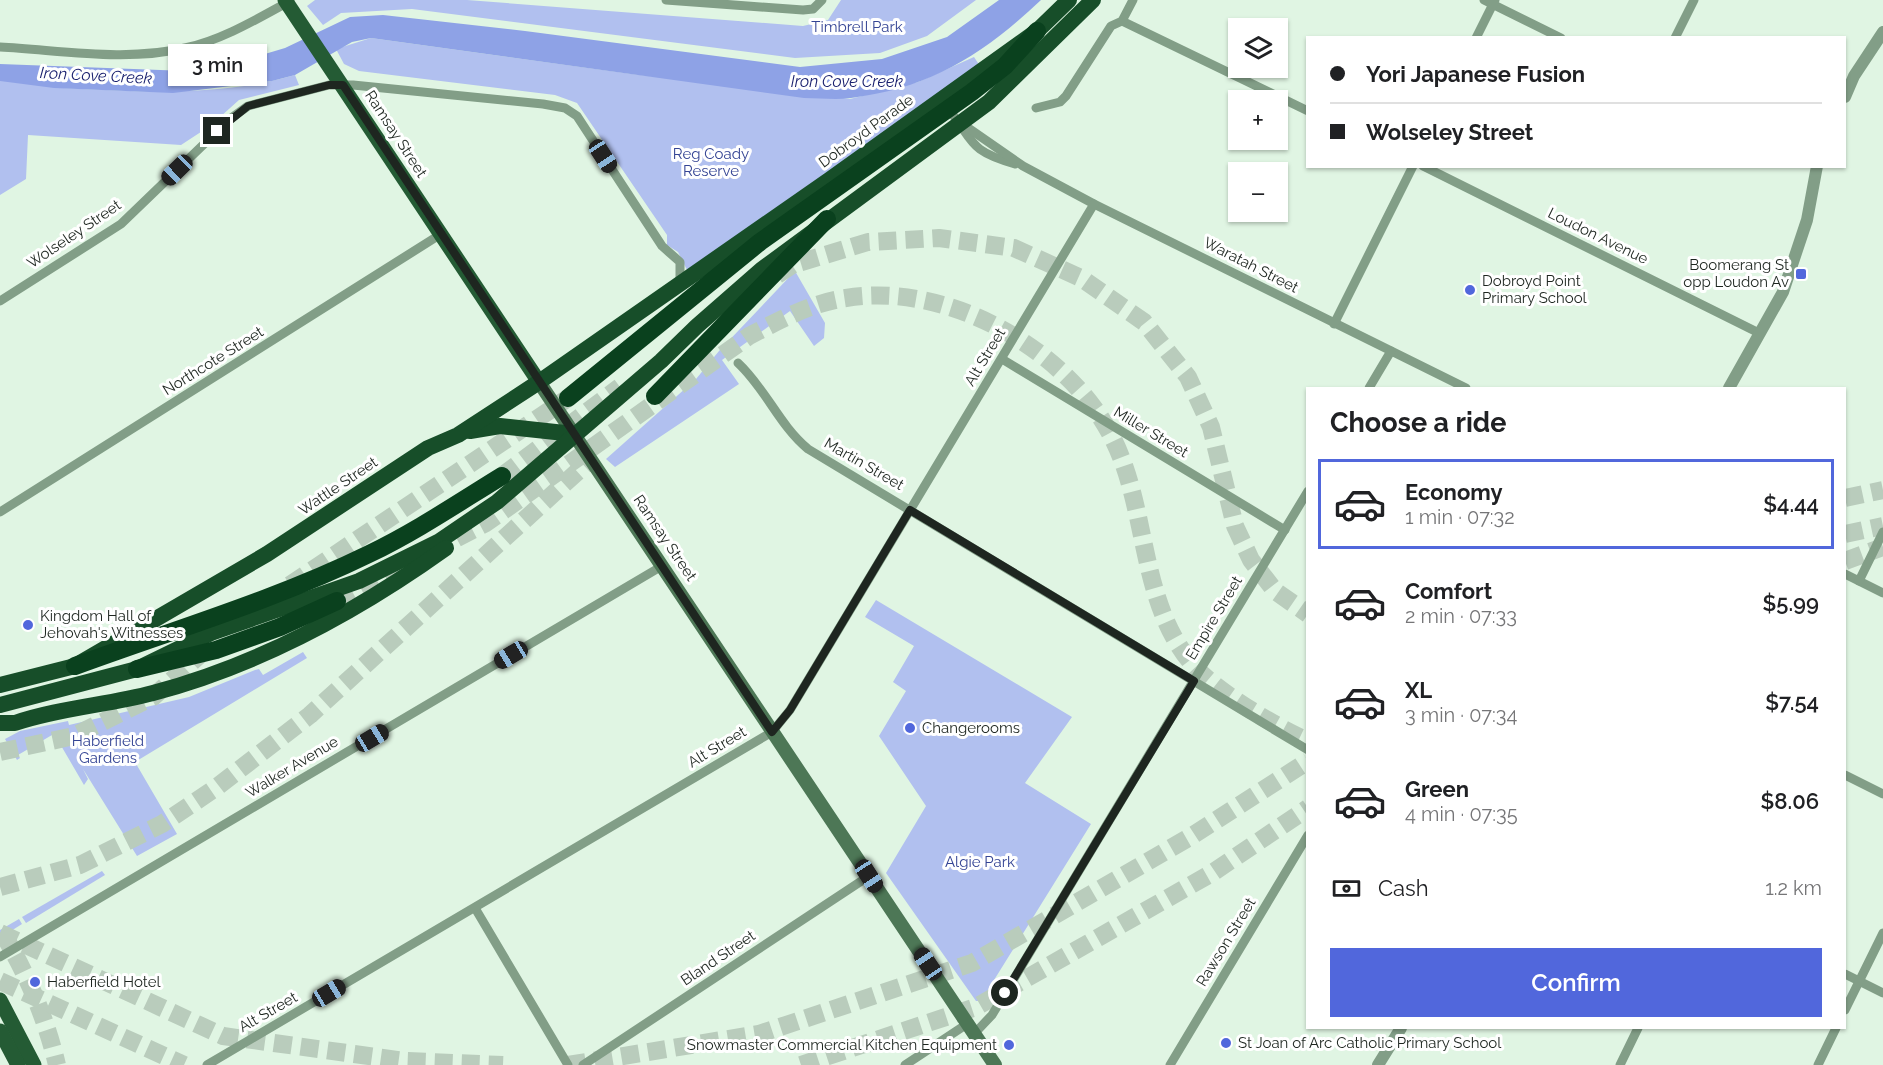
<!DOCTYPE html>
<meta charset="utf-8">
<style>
:root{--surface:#fff;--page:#f2f2f2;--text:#202124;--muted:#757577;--line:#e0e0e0;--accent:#5167dc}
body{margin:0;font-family:Raleway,sans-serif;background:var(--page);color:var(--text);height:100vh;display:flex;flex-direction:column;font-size:22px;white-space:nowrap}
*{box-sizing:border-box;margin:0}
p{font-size:20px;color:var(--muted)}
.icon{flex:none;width:33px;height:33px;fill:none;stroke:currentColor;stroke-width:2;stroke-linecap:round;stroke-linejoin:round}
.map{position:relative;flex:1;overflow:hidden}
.side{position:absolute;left:1306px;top:387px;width:540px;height:642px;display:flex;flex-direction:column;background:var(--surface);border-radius:0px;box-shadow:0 2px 4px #0004}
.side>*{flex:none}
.banner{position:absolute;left:1306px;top:36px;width:540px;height:132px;border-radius:0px;box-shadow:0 2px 4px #0004;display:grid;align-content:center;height:132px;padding:0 24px;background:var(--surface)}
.fabs{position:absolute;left:1228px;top:18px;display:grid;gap:12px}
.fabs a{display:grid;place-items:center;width:60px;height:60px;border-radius:0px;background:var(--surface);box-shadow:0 2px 4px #0004;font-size:30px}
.end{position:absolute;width:27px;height:27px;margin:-14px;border:8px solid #1e2620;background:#fff;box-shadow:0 0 0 3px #fff}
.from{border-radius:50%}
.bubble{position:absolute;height:42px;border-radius:0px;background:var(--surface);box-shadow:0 2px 4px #0004;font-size:20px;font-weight:600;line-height:42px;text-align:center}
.car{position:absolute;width:18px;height:36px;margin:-18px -9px;border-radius:8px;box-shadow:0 0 4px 2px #0007;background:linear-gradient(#222 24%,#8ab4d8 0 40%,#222 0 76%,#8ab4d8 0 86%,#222 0)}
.banner b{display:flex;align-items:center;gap:21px;height:57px;font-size:22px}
.banner b+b{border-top:2px solid var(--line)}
.banner i{width:15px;height:15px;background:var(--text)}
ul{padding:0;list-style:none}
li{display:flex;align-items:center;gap:18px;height:90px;margin:0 12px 9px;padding:0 12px;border:3px solid transparent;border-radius:0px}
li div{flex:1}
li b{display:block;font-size:22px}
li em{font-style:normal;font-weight:600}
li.active{border-color:var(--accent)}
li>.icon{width:54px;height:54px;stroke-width:1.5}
h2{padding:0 24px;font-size:27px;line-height:72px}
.pay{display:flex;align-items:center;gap:15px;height:66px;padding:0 24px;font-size:22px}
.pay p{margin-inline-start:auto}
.action{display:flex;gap:12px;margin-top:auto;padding:12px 24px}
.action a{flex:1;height:69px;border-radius:0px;background:var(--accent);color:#fff;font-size:24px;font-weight:600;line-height:69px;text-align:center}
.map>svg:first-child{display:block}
</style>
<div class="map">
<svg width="1883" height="1065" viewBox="0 0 1883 1065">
<rect width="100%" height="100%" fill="#e0f5e3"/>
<!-- green -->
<g fill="#b1c0ef">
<polygon points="315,0 467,0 803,26 828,20 841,0 976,0 927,36 880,53 795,58 412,9 341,13 323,25 307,6"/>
<polygon points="371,38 632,74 850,99 918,82 974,57 980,66 687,270 678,252 667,245 667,235 577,103 555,95 359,71 344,64 336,49"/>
<path d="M295,75L299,85L239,100L210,126L181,145L28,135L26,179L0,195V81C20,79 43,87 63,88C141,92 220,97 295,75Z"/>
<polygon points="795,271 825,323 824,338 814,346 790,311 722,360 739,384 615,467 606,459 696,379 719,351"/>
<polygon points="876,600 1072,717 1025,783 1091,824 981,1001 976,1001 886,873 926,806 879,736 906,691 893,682 914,646 865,617"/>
<polygon points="303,652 307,658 135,762 177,834 137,856 83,769 88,779 84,785 56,737 52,735 18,755 20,758 17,760 5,739 20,731 68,721 69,725 189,697 255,670 259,669 263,675"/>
<polygon points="102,871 105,875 26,923 22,917"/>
<polygon points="19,919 22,924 0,938 0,930"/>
</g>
<!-- water -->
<path fill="#8ea2e6" d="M999,0H1041C984,54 931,88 851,98C836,100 819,98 804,98L371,38L352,42L295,75L272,81L173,93L54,88L0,81V64L187,71L231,64L285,48L350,17L383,15L525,31L800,67L882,59L947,37Z"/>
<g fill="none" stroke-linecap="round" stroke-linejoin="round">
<!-- motorway-tunnel -->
<g stroke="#b9ccbc" stroke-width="18" stroke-dasharray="18 9" stroke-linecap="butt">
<polyline points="777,275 792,265 868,242 939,238 1014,248 1081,278 1144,322 1188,377 1211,427 1235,526 1251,560 1275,591 1308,614"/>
<polyline points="502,476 620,387"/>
<polyline points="1845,498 1883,490"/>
<polyline points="1845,534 1883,526"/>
<polyline points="1845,561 1883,547"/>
<polyline points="290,585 568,398"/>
<path d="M337,601L486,523L749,336C780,320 811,303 846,298C947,281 1070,350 1114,441C1149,513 1139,603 1194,666C1217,692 1276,727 1308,741"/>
<polyline points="0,752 74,736 153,697 204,651"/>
<polyline points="0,887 80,865 162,824 217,787 310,715 587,463"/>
<path d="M2,932C27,974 46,1018 57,1065"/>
<polyline points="0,933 223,1036 405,1061 503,1065"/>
<polyline points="0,981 184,1065"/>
<polyline points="568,1065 759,1034 972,963 1190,837 1308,761"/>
<polyline points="801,1065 976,1007 1212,873 1308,808"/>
</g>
<!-- minor -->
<g stroke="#829e87" stroke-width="9">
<polyline points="666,0 803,10 813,9 822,0"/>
<polyline points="1484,0 1561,38"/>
<polyline points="1122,21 1308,111"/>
<polyline points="1476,38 1495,0"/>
<polyline points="1675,38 1694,0"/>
<path d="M0,47C60,50 126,62 185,48C222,40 257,19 290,1"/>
<path d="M946,106C975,141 966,150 1015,164"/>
<polyline points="1036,108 1060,102 1066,96 1111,26 1122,21 1133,0"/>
<polyline points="961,123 1023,166 1094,204 1466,388"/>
<polyline points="1423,166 1759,333"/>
<polyline points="0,301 121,224 230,119 248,106 329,85 353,85 543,104 565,108 577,116 662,246 680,262 680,283"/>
<polyline points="1334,324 1413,166"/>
<polyline points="1002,359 1285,530"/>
<path d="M738,363C766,389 779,425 808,449L1308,750"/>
<polyline points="1369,388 1391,351"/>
<polyline points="0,512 441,234"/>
<polyline points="1845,574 1883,593"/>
<polyline points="1859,581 1883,532"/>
<polyline points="1845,775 1883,794"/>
<polyline points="475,908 568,1065"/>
<polyline points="0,957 662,566"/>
<polyline points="1845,974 1883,993"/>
<polyline points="1845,1010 1883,933"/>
<polyline points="974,1034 992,1015 1308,491"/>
<polyline points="207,1065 772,732 790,710 1094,204"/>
<polyline points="583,1065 869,876"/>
<polyline points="905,1065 967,1024"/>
<polyline points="1170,1065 1308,835"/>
<polyline points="1620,1065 1638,1028"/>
<polyline points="1818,1065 1836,1028"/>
</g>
<!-- tertiary -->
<g stroke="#829e87" stroke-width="12">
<polyline points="1845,97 1854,76 1883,32"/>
<polyline points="1729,388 1783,292 1807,220 1817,166"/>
<polyline points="1378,1065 1401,1028"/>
</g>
<!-- secondary -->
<polyline stroke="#4d7756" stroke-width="14" points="539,382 995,1065"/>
<!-- primary -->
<g stroke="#245b34" stroke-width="15">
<polyline points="285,0 539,382"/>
<polyline points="0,1000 34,1065"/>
<polyline points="0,1031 18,1065"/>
</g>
<!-- trunk -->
<g stroke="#174e29" stroke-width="16">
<polyline points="470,431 500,426 574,434"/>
<polyline points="0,685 75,666 267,554 428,448 458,435 539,382 829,180 1037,31 1069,0"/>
<polyline points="0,705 137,669 211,633 359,581 438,542 497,502 661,361 697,326 761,270 989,102 1093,0"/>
<path d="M0,723H15C59,708 108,705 153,693C259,665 358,611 446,548"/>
</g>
<!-- motorway -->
<g stroke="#0a411e" stroke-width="18">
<polyline points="655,396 827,219"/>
<polyline points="568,398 760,242 972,92 1005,66 1037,31"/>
<path d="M75,666C173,630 275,600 369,554C415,532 458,503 502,476"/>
<polyline points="137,669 216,650 280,627 337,601"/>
</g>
</g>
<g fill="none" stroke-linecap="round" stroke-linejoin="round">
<!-- route -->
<polyline stroke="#1e2620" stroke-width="8" points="217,131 248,106 329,85 343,85 772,732 790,710 910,510 1194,681 1005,993"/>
</g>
<!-- markers -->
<g fill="#5167dc" stroke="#fff" stroke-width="2">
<rect x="1795" y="268" width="12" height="12" rx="3"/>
<circle cx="1470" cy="290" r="6"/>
<circle cx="28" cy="625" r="6"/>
<circle cx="910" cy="728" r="6"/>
<circle cx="35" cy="982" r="6"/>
<circle cx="1226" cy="1043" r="6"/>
<circle cx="1009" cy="1045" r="6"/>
</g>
<g text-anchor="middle" stroke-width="6" stroke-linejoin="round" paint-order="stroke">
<!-- park labels -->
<g font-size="15" fill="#344494" stroke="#fff">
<text x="857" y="32">Timbrell Park</text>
<text x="711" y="159">Reg Coady<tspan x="711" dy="17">Reserve</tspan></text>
<text x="108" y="746">Haberfield<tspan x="108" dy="17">Gardens</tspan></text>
<text x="980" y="867">Algie Park</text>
</g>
<!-- street labels -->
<g font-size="15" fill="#1e2620" stroke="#fff">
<text transform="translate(866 131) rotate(-36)" y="5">Dobroyd Parade</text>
<text transform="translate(396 134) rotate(57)" y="5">Ramsay Street</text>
<text transform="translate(74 234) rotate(-34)" y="5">Wolseley Street</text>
<text transform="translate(1598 236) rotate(26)" y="5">Loudon Avenue</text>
<text transform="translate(1251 265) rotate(27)" y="5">Waratah Street</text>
<text transform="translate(985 357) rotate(-59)" y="5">Alt Street</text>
<text transform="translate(213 361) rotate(-32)" y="5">Northcote Street</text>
<text transform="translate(1151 432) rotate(31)" y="5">Miller Street</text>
<text transform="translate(864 464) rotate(30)" y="5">Martin Street</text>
<text transform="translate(338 486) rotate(-34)" y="5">Wattle Street</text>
<text transform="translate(665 538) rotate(56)" y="5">Ramsay Street</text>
<text transform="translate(1214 618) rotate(-59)" y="5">Empire Street</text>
<text transform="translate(717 747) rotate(-31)" y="5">Alt Street</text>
<text transform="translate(292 767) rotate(-31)" y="5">Walker Avenue</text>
<text transform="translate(1226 942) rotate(-59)" y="5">Rawson Street</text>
<text transform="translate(718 958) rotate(-34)" y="5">Bland Street</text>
<text transform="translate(268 1012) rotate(-30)" y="5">Alt Street</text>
</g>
<!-- poi labels -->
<g font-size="15" fill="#1e2620" stroke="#fff" text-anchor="start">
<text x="1789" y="270" text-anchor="end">Boomerang St<tspan x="1789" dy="17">opp Loudon Av</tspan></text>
<text x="1482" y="286">Dobroyd Point<tspan x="1482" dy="17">Primary School</tspan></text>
<text x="40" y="621">Kingdom Hall of<tspan x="40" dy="17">Jehovah's Witnesses</tspan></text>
<text x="922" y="733">Changerooms</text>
<text x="47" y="987">Haberfield Hotel</text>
<text x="1238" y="1048">St Joan of Arc Catholic Primary School</text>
<text x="997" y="1050" text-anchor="end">Snowmaster Commercial Kitchen Equipment</text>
</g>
<!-- water labels -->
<g font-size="16" font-style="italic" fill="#19206e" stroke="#fff">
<text transform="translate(96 75) rotate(3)" y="6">Iron Cove Creek</text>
<text x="847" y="87">Iron Cove Creek</text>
</g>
</g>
</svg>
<div class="fabs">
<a><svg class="icon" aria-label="layers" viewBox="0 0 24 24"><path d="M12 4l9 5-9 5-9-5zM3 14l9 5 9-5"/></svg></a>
<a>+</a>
<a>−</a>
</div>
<i class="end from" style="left:1005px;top:993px"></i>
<i class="end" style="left:217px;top:131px"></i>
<div class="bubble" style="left:168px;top:44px;width:99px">3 min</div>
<i class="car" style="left:603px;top:156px;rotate:147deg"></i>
<i class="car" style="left:177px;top:170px;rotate:226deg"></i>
<i class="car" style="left:511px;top:655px;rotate:239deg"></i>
<i class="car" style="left:372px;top:738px;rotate:59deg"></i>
<i class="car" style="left:869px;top:876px;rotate:147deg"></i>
<i class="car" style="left:928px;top:964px;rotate:326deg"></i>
<i class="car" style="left:329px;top:993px;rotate:59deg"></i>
<div class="banner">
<b><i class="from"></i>Yori Japanese Fusion</b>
<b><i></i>Wolseley Street</b>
</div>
<section class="side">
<h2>Choose a ride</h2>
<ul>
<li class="active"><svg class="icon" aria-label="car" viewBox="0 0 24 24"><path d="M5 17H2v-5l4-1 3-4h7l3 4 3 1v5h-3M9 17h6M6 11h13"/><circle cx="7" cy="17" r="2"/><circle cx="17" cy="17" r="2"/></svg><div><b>Economy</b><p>1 min · 07:32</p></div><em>$4.44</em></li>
<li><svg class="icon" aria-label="car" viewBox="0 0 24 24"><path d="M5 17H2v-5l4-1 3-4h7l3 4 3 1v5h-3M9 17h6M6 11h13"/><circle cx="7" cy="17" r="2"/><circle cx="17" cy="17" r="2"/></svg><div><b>Comfort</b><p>2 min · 07:33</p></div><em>$5.99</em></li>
<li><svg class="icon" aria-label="car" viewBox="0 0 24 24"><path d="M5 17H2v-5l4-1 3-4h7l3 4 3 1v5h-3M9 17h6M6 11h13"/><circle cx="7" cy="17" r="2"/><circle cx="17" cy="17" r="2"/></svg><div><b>XL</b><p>3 min · 07:34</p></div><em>$7.54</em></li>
<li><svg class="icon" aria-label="car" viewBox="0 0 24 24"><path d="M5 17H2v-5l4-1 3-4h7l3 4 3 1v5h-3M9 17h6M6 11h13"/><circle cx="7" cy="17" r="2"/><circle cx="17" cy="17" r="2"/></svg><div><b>Green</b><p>4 min · 07:35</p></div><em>$8.06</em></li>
</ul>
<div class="pay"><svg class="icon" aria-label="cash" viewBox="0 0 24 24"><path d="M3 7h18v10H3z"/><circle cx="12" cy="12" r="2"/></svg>Cash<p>1.2 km</p></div>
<div class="action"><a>Confirm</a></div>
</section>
</div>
